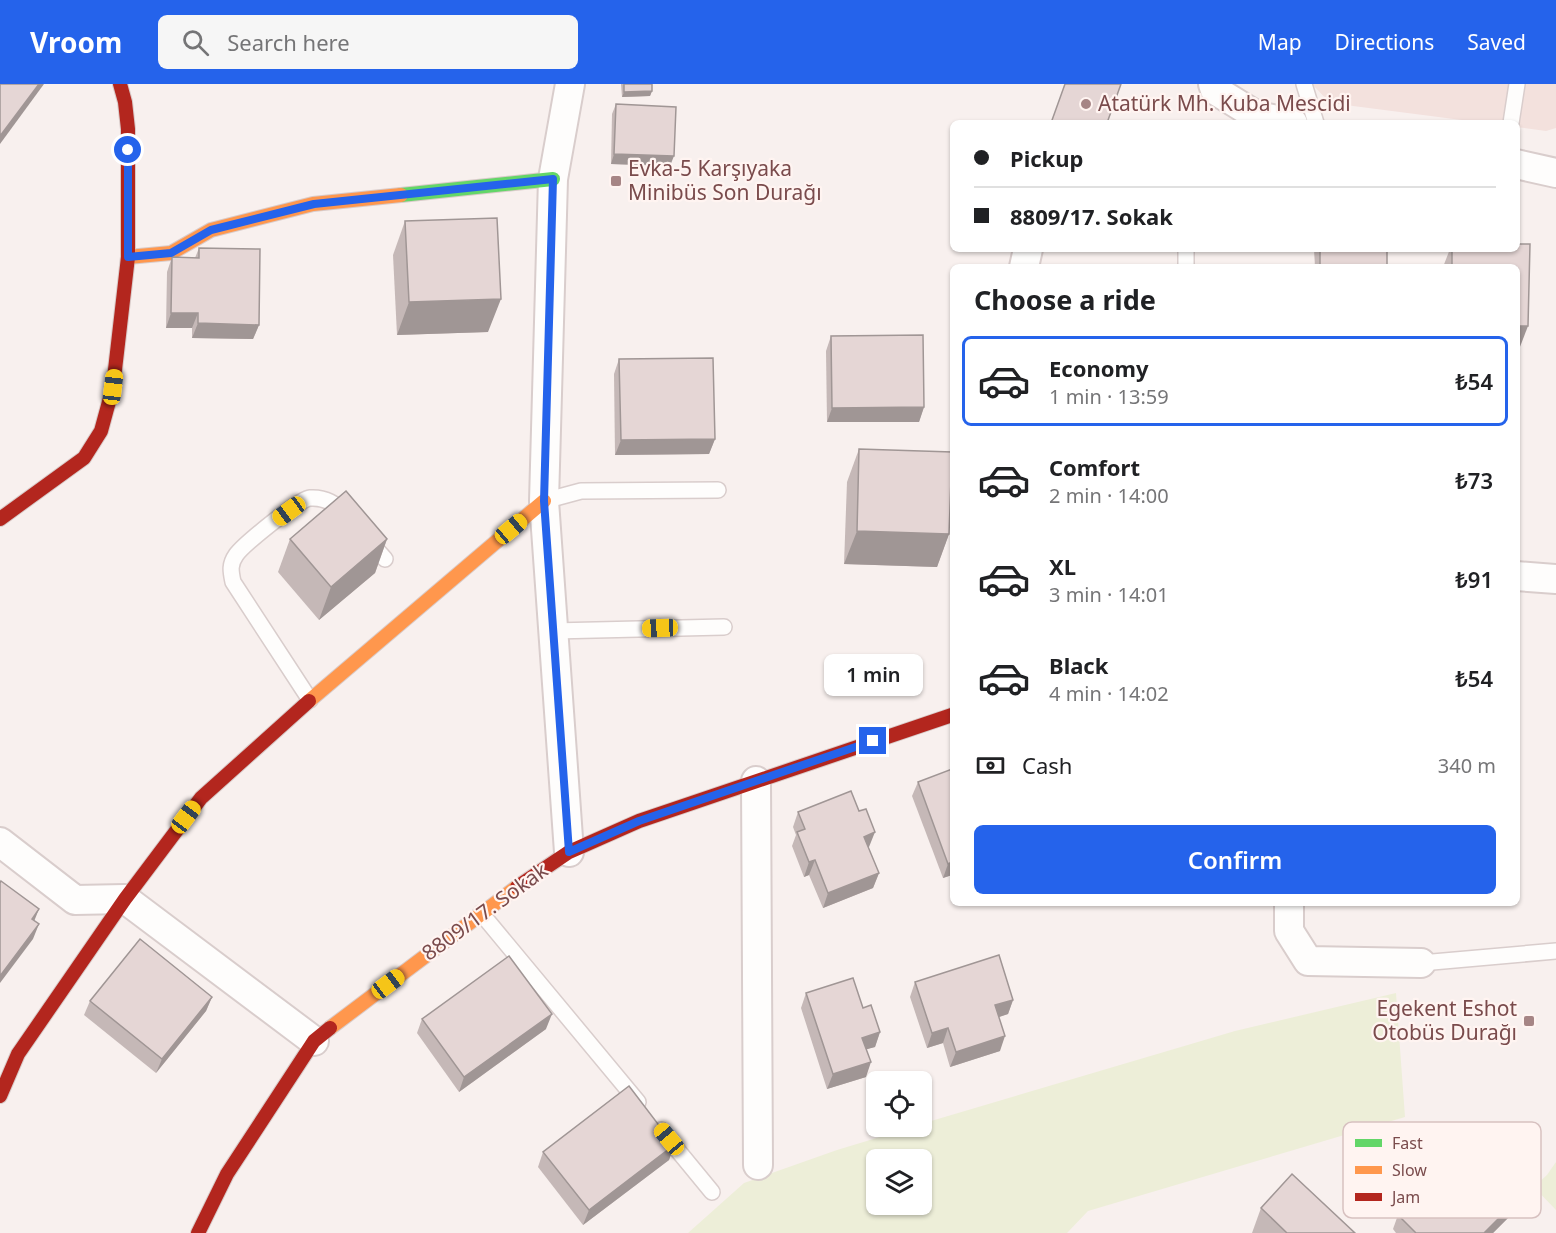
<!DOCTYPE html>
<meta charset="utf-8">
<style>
:root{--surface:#fff;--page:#f6f6f6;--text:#202124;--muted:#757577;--line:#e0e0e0;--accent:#2563eb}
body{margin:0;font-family:"Noto Sans",sans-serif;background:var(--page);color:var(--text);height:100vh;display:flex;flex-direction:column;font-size:22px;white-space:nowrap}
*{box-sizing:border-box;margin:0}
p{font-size:20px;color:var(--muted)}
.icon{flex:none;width:33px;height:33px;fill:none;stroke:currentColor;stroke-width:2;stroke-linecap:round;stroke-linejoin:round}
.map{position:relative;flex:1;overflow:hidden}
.panel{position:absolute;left:950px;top:180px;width:570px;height:642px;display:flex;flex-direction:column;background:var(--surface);border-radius:9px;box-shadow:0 2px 4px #0004}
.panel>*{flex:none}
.guide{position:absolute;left:950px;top:36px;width:570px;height:132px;border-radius:9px;box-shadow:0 2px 4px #0004;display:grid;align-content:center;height:132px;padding:0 24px;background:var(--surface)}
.buttons{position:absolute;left:866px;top:987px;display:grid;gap:12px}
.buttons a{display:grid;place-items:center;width:66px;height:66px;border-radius:9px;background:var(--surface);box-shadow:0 2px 4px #0004;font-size:30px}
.end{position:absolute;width:27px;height:27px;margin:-14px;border:8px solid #2563eb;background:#fff;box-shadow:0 0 0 3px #fff}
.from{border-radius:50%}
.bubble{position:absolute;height:42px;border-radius:9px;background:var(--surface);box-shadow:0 2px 4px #0004;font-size:20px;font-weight:600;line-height:42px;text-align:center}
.car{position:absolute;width:18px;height:36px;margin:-18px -9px;border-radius:8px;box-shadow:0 0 4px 2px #0007;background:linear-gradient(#f5c518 24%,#345 0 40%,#f5c518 0 76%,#345 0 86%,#f5c518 0)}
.guide b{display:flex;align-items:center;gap:21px;height:57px;font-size:22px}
.guide b+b{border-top:2px solid var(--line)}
.guide i{width:15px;height:15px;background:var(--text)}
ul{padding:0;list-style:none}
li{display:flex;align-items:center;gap:18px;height:90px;margin:0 12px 9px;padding:0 12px;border:3px solid transparent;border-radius:9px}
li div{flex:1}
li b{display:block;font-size:22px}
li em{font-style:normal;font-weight:600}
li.on{border-color:var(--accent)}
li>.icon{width:54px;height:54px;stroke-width:1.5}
h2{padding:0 24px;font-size:27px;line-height:72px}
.pay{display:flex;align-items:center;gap:15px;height:66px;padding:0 24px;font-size:22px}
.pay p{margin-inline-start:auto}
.button{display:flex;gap:12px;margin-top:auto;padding:12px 24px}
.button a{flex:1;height:69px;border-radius:9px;background:var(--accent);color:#fff;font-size:24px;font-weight:600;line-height:69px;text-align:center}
header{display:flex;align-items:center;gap:36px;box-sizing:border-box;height:84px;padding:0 30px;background:var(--accent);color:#fff}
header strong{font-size:28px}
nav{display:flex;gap:33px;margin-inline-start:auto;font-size:21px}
.search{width:420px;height:54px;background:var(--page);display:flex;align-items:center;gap:15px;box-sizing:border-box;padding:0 21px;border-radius:9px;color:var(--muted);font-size:22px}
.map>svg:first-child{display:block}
</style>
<header>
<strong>Vroom</strong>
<div class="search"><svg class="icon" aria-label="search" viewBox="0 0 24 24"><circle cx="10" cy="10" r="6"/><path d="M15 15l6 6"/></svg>Search here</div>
<nav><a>Map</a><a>Directions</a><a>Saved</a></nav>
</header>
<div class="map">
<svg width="1556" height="1149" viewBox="0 0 1556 1149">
<rect width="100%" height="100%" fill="#f8f0ee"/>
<!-- residential -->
<polygon fill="#f3e1dd" points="1312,0 1556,0 1556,44 1546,47 1517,43 1516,39 1485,39 1330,19"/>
<!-- green -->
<g fill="#edeed8" fill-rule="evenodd">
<path d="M1396,909L1405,1033L1088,1127L1067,1149H688L744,1099L837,1066L913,1043L921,1042V1040L1235,947ZM876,1076H921V1120H876Z"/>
<polygon points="1556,1078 1556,1126 1534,1103 1547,1091"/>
</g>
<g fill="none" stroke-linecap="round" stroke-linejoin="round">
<!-- lane casing -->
<g stroke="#d9cdcc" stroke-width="18">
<g id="lane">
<polyline points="1304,0 1316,39"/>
<polyline points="1511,39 1517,0"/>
<polyline points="1186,165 1186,183"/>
<polyline points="544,417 581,407 718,406"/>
<polyline points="368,456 385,475"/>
<polyline points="553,547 724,543"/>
<path d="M310,616L233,498C231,488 229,481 236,471C243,461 299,415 310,414C324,413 337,420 347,431"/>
<polyline points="481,829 638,1018"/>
<polyline points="1421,879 1556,867"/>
<polyline points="661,1046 712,1108"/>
</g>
</g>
<!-- street casing -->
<g stroke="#d9cdcc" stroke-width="32">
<g id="street">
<polyline points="1213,0 1215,6 1257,32 1293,39"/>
<polyline points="1516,80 1556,89"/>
<polyline points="1024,183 1028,165"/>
<polyline points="1516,492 1556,495"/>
<polyline points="756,697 758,1081"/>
<polyline points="0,758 75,816 125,815 314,957"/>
<polyline points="569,768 544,417 553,95 570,0"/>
<polyline points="1289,819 1289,847 1308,877 1421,879"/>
</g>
</g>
<!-- fast casing -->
<g stroke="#d9cbc9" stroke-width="16">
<polyline id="fast" points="401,111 553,95"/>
</g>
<!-- slow casing -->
<g stroke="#d9cbc9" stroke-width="16">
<g id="slow">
<polyline points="128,173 171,169 211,146 313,120 401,111"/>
<polyline points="309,617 544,417"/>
<polyline points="330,944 517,803"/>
</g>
</g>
<!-- jam casing -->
<g stroke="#d9cbc9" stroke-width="16">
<g id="jam">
<polyline points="0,435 84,374 101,347 113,303 128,173 128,45 125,18 120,0"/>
<polyline points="517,803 569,768 639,737 952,631"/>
<polyline points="0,1012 18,970 125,815 201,714 309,617"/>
<polyline points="198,1149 227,1090 314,957 330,944"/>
</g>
</g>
<!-- lane -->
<use href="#lane" stroke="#fefdfc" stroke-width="15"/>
<!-- street -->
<use href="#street" stroke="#fefdfc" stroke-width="28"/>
<!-- fast -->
<use href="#fast" stroke="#63d668" stroke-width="14"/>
<!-- slow -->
<use href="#slow" stroke="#ff974d" stroke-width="14"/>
<!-- jam -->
<use href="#jam" stroke="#b3261e" stroke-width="14"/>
</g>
<!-- wall -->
<g fill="#c5b8b7">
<polygon points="621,0 652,0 652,7 650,12 622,13"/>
<polygon points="616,20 670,82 611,80 612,30"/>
<polygon points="405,137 488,248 397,251 393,171"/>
<polygon points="199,164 259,241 253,255 192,254 192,244 166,244 167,188 172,173 195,174"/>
<polygon points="1314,165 1387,165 1387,183 1315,183"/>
<polygon points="1450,165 1516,165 1518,268 1516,268 1516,183 1443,183"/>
<polygon points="831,252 924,323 919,338 827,338 826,267"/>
<polygon points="619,275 715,355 709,370 615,371 614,290"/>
<polygon points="859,365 949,450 937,483 844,480 847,398"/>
<polygon points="290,455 387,455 375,489 319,536 278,488"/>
<polygon points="918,698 952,791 943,794 912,712"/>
<polygon points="798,728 869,763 868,763 879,789 873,804 823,824 809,791 804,793 792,762 796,751 793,743"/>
<polygon points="915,898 1013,916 1008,930 999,933 1000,967 950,983 943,959 927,964 910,913"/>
<polygon points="806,909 863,924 880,948 875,963 866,965 866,993 827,1005 801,924"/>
<polygon points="212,913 206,927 156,989 84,931 90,917"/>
<polygon points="422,935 546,945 459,1008 417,949"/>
<polygon points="674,1061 669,1076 583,1141 538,1083 543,1068"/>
<polygon points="1261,1124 1355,1149 1252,1149"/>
<polygon points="1512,1130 1493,1149 1396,1149 1393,1145 1398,1131"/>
</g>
<!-- shaded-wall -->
<g fill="#a09695">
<polygon points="39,0 44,0 0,60 0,52"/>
<polygon points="652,7 650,12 622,13 624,8"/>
<polygon points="614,70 674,72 670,82 611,80"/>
<polygon points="501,215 488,248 397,251 409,218"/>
<polygon points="171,229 198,229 192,244 166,244"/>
<polygon points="198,239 259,241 253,255 192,254"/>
<polygon points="1516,242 1528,242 1518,268 1516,268"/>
<polygon points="924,323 919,338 827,338 832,324"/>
<polygon points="715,355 709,370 615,371 621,356"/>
<polygon points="857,447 949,450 937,483 844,480"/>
<polygon points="387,455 375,489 319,536 331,503"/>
<polygon points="875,748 869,763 858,767 864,753"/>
<polygon points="815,776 809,791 804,793 809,778"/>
<polygon points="952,778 952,791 943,794 948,780"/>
<polygon points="879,789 873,804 823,824 828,809"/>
<polygon points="39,825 33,840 32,835"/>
<polygon points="39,840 33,855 0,899 0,892"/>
<polygon points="212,913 206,927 156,989 162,975"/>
<polygon points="1013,916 1008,930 990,936 995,921"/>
<polygon points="552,930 546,945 459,1008 464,993"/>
<polygon points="948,944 943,959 927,964 932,949"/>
<polygon points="880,948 875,963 857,968 862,954"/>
<polygon points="1005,952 1000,967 950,983 956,968"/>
<polygon points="871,978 866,993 827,1005 833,990"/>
<polygon points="674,1061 669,1076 583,1141 589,1126"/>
<polygon points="1518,1115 1512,1130 1493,1149 1484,1149"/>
</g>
<!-- building -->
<g fill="#e5d6d5" stroke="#a09695" stroke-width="1.5">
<polygon points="0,0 39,0 0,52"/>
<polygon points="624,0 652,0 652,7 624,8"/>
<polygon points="1065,0 1121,0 1107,39 1051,39"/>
<polygon points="616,20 676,23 674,72 614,70"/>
<polygon points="497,134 501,215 409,218 405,137"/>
<polygon points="1516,160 1530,160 1528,242 1516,242 1516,183 1452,183 1452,165 1516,165"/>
<polygon points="199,164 260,165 259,241 198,239 198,229 171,229 172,173 199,174"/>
<rect x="1320" y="165" width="67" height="18"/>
<polygon points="923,251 924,323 832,324 831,252"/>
<polygon points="713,274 715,355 621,356 619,275"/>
<polygon points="1516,317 1519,317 1518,388 1516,388"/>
<polygon points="859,365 952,368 949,450 857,447"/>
<polygon points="346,407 387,455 331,503 290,455"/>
<polygon points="952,685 952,778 948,780 918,698"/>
<polygon points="851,707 859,727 866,725 875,748 864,753 879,789 828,809 815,776 809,778 797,748 805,745 798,728"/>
<polygon points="1,797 39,825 32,835 39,840 0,892 0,799"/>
<polygon points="140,855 212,913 162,975 90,917"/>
<polygon points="999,871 1013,916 995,921 1005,952 956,968 948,944 932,949 915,898"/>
<polygon points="509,872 552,930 464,993 422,935"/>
<polygon points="853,894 863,924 871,921 880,948 862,954 871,978 833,990 806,909"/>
<polygon points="629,1002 674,1061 589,1126 543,1068"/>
<polygon points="1466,1063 1518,1115 1484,1149 1416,1149 1398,1131"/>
<polygon points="1292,1090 1355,1149 1287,1149 1261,1124"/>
</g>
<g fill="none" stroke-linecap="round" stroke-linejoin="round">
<!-- route -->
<polyline stroke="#2563eb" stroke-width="8" points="128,66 128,173 171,169 211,146 314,120 553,95 544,417 569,768 639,737 873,657"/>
</g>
<!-- markers -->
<g fill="#a68585" stroke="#fff4f1" stroke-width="2">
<circle cx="1086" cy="20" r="6"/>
<rect x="610" y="91" width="12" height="12" rx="3"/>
<rect x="1523" y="931" width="12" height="12" rx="3"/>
</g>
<g text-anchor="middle" stroke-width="4.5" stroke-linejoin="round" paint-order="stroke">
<!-- poi labels -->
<g font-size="21" fill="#7a4b4c" stroke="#fff4f1" text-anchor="start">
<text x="1098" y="27">Atatürk Mh. Kuba Mescidi</text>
<text x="628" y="92">Evka-5 Karşıyaka<tspan x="628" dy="24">Minibüs Son Durağı</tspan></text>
<text x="1517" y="932" text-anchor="end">Egekent Eshot<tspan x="1517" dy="24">Otobüs Durağı</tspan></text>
</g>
<!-- street labels -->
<g font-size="21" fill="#7a4b4c" stroke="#fff4f1">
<text transform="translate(485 828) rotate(-36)" y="7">8809/17. Sokak</text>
</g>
</g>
<!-- legend -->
<rect x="1343" y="1038" width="198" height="96" rx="9" fill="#fff4f1" stroke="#d7c1c0" stroke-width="1.5"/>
<rect x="1355" y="1055" width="27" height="8" fill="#63d668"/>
<rect x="1355" y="1082" width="27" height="8" fill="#ff974d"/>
<rect x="1355" y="1109" width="27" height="8" fill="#b3261e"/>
<g font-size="16" fill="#7a4b4c">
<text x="1392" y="1065">Fast</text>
<text x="1392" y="1092">Slow</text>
<text x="1392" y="1119">Jam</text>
</g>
</svg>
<div class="buttons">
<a><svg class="icon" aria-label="locate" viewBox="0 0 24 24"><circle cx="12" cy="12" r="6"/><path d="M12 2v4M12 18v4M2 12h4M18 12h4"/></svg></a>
<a><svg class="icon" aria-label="layers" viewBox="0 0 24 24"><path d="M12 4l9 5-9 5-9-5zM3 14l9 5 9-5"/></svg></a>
</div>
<i class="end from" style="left:128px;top:66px"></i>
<i class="end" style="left:873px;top:657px"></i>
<div class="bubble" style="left:824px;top:570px;width:99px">1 min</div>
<i class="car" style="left:113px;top:303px;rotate:7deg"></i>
<i class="car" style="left:289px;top:427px;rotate:234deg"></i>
<i class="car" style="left:511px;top:445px;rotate:50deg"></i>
<i class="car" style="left:660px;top:544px;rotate:268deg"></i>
<i class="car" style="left:186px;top:733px;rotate:37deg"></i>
<i class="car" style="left:388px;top:900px;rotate:53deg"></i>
<i class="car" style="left:669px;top:1055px;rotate:320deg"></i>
<div class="guide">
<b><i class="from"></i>Pickup</b>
<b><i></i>8809/17. Sokak</b>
</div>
<section class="panel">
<h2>Choose a ride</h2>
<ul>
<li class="on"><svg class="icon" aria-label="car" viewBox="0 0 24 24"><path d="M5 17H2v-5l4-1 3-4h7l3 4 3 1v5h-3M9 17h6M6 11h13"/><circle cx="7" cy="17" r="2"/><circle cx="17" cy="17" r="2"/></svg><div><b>Economy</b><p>1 min · 13:59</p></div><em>₺54</em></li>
<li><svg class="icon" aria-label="car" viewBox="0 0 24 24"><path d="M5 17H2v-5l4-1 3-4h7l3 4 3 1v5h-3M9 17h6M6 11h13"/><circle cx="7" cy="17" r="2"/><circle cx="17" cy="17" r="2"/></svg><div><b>Comfort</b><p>2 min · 14:00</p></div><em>₺73</em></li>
<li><svg class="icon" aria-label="car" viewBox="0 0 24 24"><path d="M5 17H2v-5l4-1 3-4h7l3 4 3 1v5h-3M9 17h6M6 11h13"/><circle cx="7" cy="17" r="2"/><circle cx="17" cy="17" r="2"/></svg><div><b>XL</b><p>3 min · 14:01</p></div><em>₺91</em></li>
<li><svg class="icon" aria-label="car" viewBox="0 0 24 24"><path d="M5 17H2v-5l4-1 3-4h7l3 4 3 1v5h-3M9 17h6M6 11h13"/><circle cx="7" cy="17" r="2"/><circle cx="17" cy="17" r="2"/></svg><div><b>Black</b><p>4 min · 14:02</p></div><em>₺54</em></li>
</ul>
<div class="pay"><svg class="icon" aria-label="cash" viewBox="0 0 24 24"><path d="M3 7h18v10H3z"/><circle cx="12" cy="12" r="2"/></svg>Cash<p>340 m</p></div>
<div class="button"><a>Confirm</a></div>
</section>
</div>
